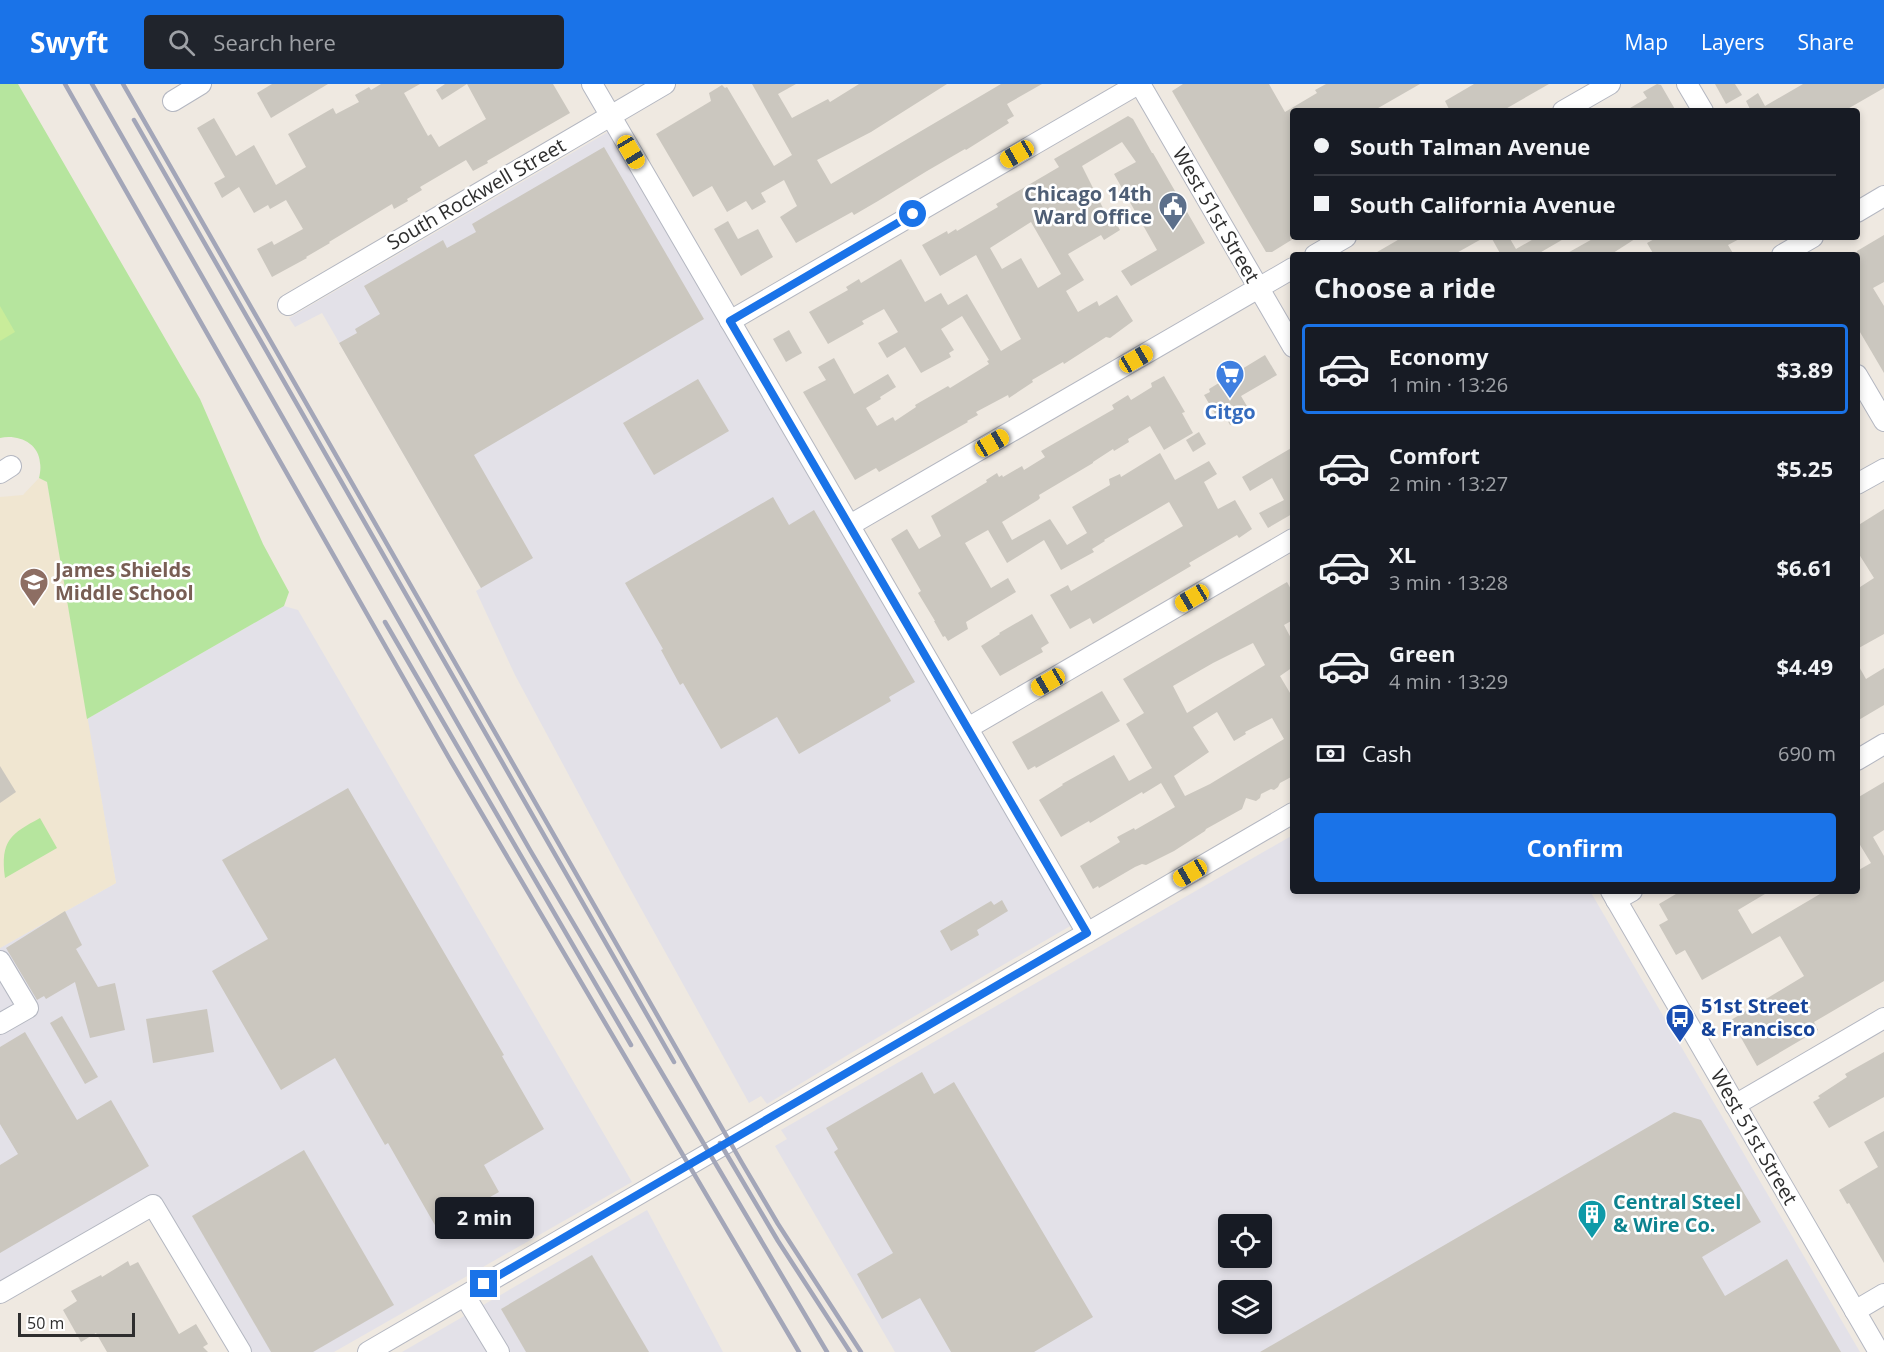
<!DOCTYPE html>
<meta charset="utf-8">
<style>
:root{--surface:#171b24;--page:#20242c;--text:#f1f3f6;--muted:#9ea1a6;--line:#363941;--accent:#1a73e8}
body{margin:0;font-family:"Open Sans",sans-serif;background:var(--page);color:var(--text);height:100vh;display:flex;flex-direction:column;font-size:22px;white-space:nowrap}
*{box-sizing:border-box;margin:0}
p{font-size:20px;color:var(--muted)}
.icon{flex:none;width:33px;height:33px;fill:none;stroke:currentColor;stroke-width:2;stroke-linecap:round;stroke-linejoin:round}
.map{position:relative;flex:1;overflow:hidden}
.side{position:absolute;left:1290px;top:168px;width:570px;height:642px;display:flex;flex-direction:column;background:var(--surface);border-radius:6px;box-shadow:0 3px 9px #0003}
.side>*{flex:none}
.top-card{position:absolute;left:1290px;top:24px;width:570px;height:132px;border-radius:6px;box-shadow:0 3px 9px #0003;display:grid;align-content:center;height:132px;padding:0 24px;background:var(--surface)}
.buttons{position:absolute;left:1218px;top:1130px;display:grid;gap:12px}
.buttons a{display:grid;place-items:center;width:54px;height:54px;border-radius:6px;background:var(--surface);box-shadow:0 3px 9px #0003;font-size:30px}
.scale{position:absolute;left:18px;bottom:15px;width:117px;box-sizing:border-box;padding-left:6px;border:3px solid #2e2e2e;border-top:0;font-size:16px;line-height:21px;white-space:nowrap;color:#2e2e2e;-webkit-text-stroke:4px #fff;paint-order:stroke}
.end{position:absolute;width:27px;height:27px;margin:-14px;border:8px solid #1a73e8;background:#fff;box-shadow:0 0 0 3px #fff}
.from{border-radius:50%}
.bubble{position:absolute;height:42px;border-radius:6px;background:var(--surface);box-shadow:0 3px 9px #0003;font-size:20px;font-weight:700;line-height:42px;text-align:center}
.car{position:absolute;width:18px;height:36px;margin:-18px -9px;border-radius:8px;box-shadow:0 0 4px 2px #0007;background:linear-gradient(#f5c518 24%,#345 0 40%,#f5c518 0 76%,#345 0 86%,#f5c518 0)}
.top-card b{display:flex;align-items:center;gap:21px;height:57px;font-size:22px}
.top-card b+b{border-top:2px solid var(--line)}
.top-card i{width:15px;height:15px;background:var(--text)}
ul{padding:0;list-style:none}
li{display:flex;align-items:center;gap:18px;height:90px;margin:0 12px 9px;padding:0 12px;border:3px solid transparent;border-radius:6px}
li div{flex:1}
li b{display:block;font-size:22px}
li em{font-style:normal;font-weight:700}
li.selected{border-color:var(--accent)}
li>.icon{width:54px;height:54px;stroke-width:1.5}
h2{padding:0 24px;font-size:27px;line-height:72px}
.pay{display:flex;align-items:center;gap:15px;height:66px;padding:0 24px;font-size:22px}
.pay p{margin-inline-start:auto}
.action{display:flex;gap:12px;margin-top:auto;padding:12px 24px}
.action a{flex:1;height:69px;border-radius:6px;background:var(--accent);color:#fff;font-size:24px;font-weight:700;line-height:69px;text-align:center}
header{display:flex;align-items:center;gap:36px;box-sizing:border-box;height:84px;padding:0 30px;background:var(--accent);color:#fff}
header strong{font-size:28px}
nav{display:flex;gap:33px;margin-inline-start:auto;font-size:21px}
.search{width:420px;height:54px;background:var(--page);display:flex;align-items:center;gap:15px;box-sizing:border-box;padding:0 21px;border-radius:6px;color:var(--muted);font-size:22px}
.map>svg:first-child{display:block}
</style>
<header>
<strong>Swyft</strong>
<div class="search"><svg class="icon" aria-label="search" viewBox="0 0 24 24"><circle cx="10" cy="10" r="6"/><path d="M15 15l6 6"/></svg>Search here</div>
<nav><a>Map</a><a>Layers</a><a>Share</a></nav>
</header>
<div class="map">
<svg width="1884" height="1268" viewBox="0 0 1884 1268">
<rect width="100%" height="100%" fill="#efe9e1"/>
<!-- industrial -->
<g fill="#e3e1e8" fill-rule="evenodd">
<polygon points="608,48 1072,841 851,969 767,1020 761,1012 749,1019 623,792 515,591 476,507 481,504 322,229 295,243 289,234"/>
<polygon points="284,522 298,526 632,1098 334,1268 237,1268 153,1125 0,1209 0,864 116,799 87,635"/>
<path d="M1293,751V807H1590L1860,1268H895L775,1062L787,1055L781,1046ZM1228,1140H1262V1173H1228ZM1228,1206H1262V1239H1228Z"/>
<polygon points="647,1126 723,1268 402,1268"/>
</g>
<!-- education -->
<polygon fill="#f0e6d1" points="39,394 47,398 116,799 0,864 0,413 23,411"/>
<!-- green -->
<g fill="#b6e59e">
<path d="M0,0H18L200,315L263,460L289,508L284,522L87,635L47,398L39,394C40,390 41,384 40,379C39,359 18,350 0,354Z"/>
<path d="M40,734L57,764L5,794C0,756 11,750 40,734Z"/>
</g>
<!-- pitch -->
<polygon fill="#c9ec9a" points="0,222 15,248 0,257"/>
<!-- building -->
<g fill="#cbc7bf" fill-rule="evenodd">
<polygon points="272,0 328,0 271,34 257,9"/>
<polygon points="381,0 420,0 404,9 428,52 431,50 439,63 486,35 467,0 442,16 436,6 445,0 553,0 570,29 487,77 488,79 473,87 466,76 420,103 422,106 407,115 408,117 394,125 392,120 329,158 330,159 306,173 307,174 272,193 257,165 272,157 274,161 303,145 286,116 270,125 268,121 254,129 239,103 222,114 214,99 225,93 197,44 214,34 236,72 254,61 276,101 306,83 288,50 333,24 336,30 359,18 355,11 369,3 371,6"/>
<polygon points="752,0 796,0 778,10 792,34 828,15 830,18 859,0 947,0 871,48 817,76 831,100 1001,0 1042,0 1007,20 1014,32 1007,36 1009,39 966,66 965,65 927,87 878,117 854,131 852,128 796,159 780,133 797,122 784,96 761,109 766,118 752,126 746,117 727,128 712,102 693,113 656,50 711,17 709,9 722,1 725,4 727,3 774,82 792,71"/>
<polygon points="1183,0 1269,0 1285,28 1317,9 1315,6 1326,0 1420,0 1373,27 1293,27 1293,155 1272,168 1266,168 1250,141 1172,7"/>
<polygon points="1474,0 1549,0 1502,27 1450,27 1445,17"/>
<polygon points="1657,0 1661,1 1676,27 1625,27 1647,14 1643,8"/>
<polygon points="1715,0 1735,0 1742,11 1726,20"/>
<polygon points="1803,0 1884,0 1884,4 1844,27 1751,27 1746,17 1758,9 1765,22"/>
<path d="M1128,32L1133,35L1152,69H1153L1205,159L1131,202L1121,187L1157,166L1114,90L1136,78L1122,58L1082,82L1108,134L1112,132L1120,146L1104,156L1101,151L1068,170L1084,196L1066,207L1078,228L1097,217L1099,222L1117,211L1133,237L1110,254L1106,253L1064,280L1063,278L1032,296L1033,298L1009,314L1008,311L976,328L978,331L967,337L968,338L913,369L879,388L876,384L855,396L803,308L826,296L818,283L834,274L854,310L888,290L896,303L880,313L881,315L866,324L877,342L893,333L895,337L916,323L915,321L948,302L950,304L989,280L987,277L989,276L962,232L941,245L954,266L949,269L951,273L921,289L905,263L887,274L878,259L898,248L884,225L862,237L864,240L828,260L809,228L848,206L846,203L859,195L861,199L901,175L925,218L941,209L948,221L967,210L1001,267L1021,255L976,171L940,192L922,161L947,147L948,150L956,145L957,147L998,123L996,120L1059,83L1054,75ZM1031,138L1061,190L1038,204L1021,174L1002,185L990,164Z"/>
<polygon points="604,63 704,235 474,371 533,474 481,504 339,259 357,249 355,245 380,230 364,202 443,156 447,164 476,148 472,140"/>
<polygon points="728,137 738,155 758,145 773,173 741,192 714,145"/>
<polygon points="1884,151 1884,198 1873,204 1884,222 1884,289 1857,243 1857,167"/>
<polygon points="1403,153 1485,153 1453,171 1372,171"/>
<polygon points="1491,153 1509,153 1516,165 1537,153 1567,153 1536,171 1501,171"/>
<polygon points="1596,153 1638,153 1610,171 1564,171"/>
<polygon points="1658,153 1743,153 1728,161 1734,171 1654,171 1647,159"/>
<polygon points="789,246 802,269 786,278 773,255"/>
<polygon points="1265,271 1277,291 1241,312 1251,329 1230,341 1225,332 1218,335 1204,311 1210,308 1209,305"/>
<polygon points="1164,292 1185,328 1182,329 1193,349 1164,366 1150,342 1128,355 1129,358 1114,367 1113,365 1093,378 1093,379 1039,411 1040,414 1038,416 1002,438 1012,456 1050,435 1067,461 1087,449 1072,423 1110,401 1109,395 1120,390 1121,393 1160,369 1175,396 1209,377 1217,390 1204,398 1218,425 1235,416 1252,445 1239,454 1237,451 1189,479 1191,482 1093,540 1090,534 1070,545 1050,511 1068,501 1071,507 1183,442 1169,418 1104,456 1105,457 1092,465 1094,468 1061,486 1044,456 1007,479 988,446 965,459 991,504 1008,494 1016,508 966,538 968,545 948,557 945,552 943,553 934,537 935,537 918,509 921,507 891,455 907,445 919,465 941,452 931,432 987,398 986,396 997,389 999,393 1002,391 1003,393 1022,382 1024,386 1045,373 1041,367 1114,325 1112,321 1128,311 1131,316 1152,303 1151,299"/>
<polygon points="698,295 729,347 654,391 623,339"/>
<polygon points="1199,348 1206,360 1193,368 1186,356"/>
<polygon points="1293,363 1293,432 1292,430 1268,444 1259,429 1284,416 1272,394 1250,407 1242,393"/>
<polygon points="773,413 789,441 814,426 915,598 889,613 891,617 799,670 777,633 721,665 683,599 680,601 661,566 663,565 625,499"/>
<polygon points="1884,425 1884,550 1857,565 1857,505 1874,494 1857,467 1857,442"/>
<path d="M1287,498L1293,509V536L1284,541L1293,558V583L1280,592L1293,614V692L1280,699L1278,703L1274,706L1271,705L1261,710L1260,714L1256,717L1246,714L1242,725L1206,745L1205,747L1174,767L1146,781L1142,780L1135,783L1099,804L1098,802L1093,805L1080,782L1120,758L1117,753L1134,744L1135,746L1175,723L1161,699L1143,710L1142,708L1090,739L1089,737L1061,753L1039,716L1063,701L1062,700L1114,671L1129,697L1152,684L1126,640L1144,629L1123,595ZM1253,559L1265,581L1187,629L1173,602L1213,579ZM1217,628L1234,657L1246,650L1245,648L1272,634L1284,655L1210,700L1185,712L1174,692L1209,668L1193,643Z"/>
<polygon points="1032,530 1049,559 1041,564 1043,568 1000,592 981,562 1000,550 999,549"/>
<polygon points="1857,579 1866,595 1884,584 1884,621 1857,637"/>
<polygon points="1102,607 1120,637 1036,684 1035,682 1028,686 1012,658"/>
<polygon points="0,682 16,708 0,719"/>
<polygon points="1884,698 1884,746 1873,753 1884,772 1884,897 1814,938 1818,946 1757,982 1731,936 1804,892 1780,852 1702,896 1685,866 1676,871 1659,841 1668,836 1659,820 1681,807 1770,807 1738,826 1752,850 1825,807 1857,807 1857,787 1871,779 1857,756 1857,714"/>
<polygon points="348,704 504,971 502,972 544,1045 484,1081 499,1108 474,1122 478,1129 466,1136 461,1129 436,1143 388,1059 385,1061 335,974 281,1006 212,887 268,855 222,776"/>
<polygon points="1002,816 1008,827 977,846 979,851 951,867 940,847 991,817 994,821"/>
<polygon points="65,827 82,861 76,865 98,903 115,899 125,946 90,954 75,898 46,915 44,912 37,916 6,864"/>
<polygon points="207,925 214,968 153,979 146,935"/>
<polygon points="62,932 98,993 85,1000 50,939"/>
<polygon points="25,948 77,1036 111,1016 149,1082 0,1169 0,1081 18,1070 0,1040 0,963"/>
<polygon points="1884,968 1884,1013 1829,1044 1813,1018 1820,1014 1818,1012 1847,993 1845,990"/>
<polygon points="922,988 934,1010 954,998 1093,1233 1034,1268 951,1268 920,1214 882,1235 857,1190 893,1169 834,1068 838,1065 826,1044"/>
<polygon points="1674,1028 1701,1036 1761,1138 1702,1173 1725,1212 1787,1175 1841,1268 1260,1268"/>
<polygon points="1884,1047 1884,1179 1849,1119 1847,1120 1839,1106 1878,1083 1864,1058"/>
<polygon points="304,1066 394,1221 313,1268 271,1268 192,1132"/>
<polygon points="592,1171 649,1268 526,1268 501,1225"/>
<polygon points="128,1177 130,1182 138,1178 179,1250 196,1240 208,1260 203,1263 208,1268 107,1268 96,1249 81,1258 63,1226 77,1217 71,1207 101,1191 102,1193"/>
</g>
<g fill="none" stroke-linecap="round" stroke-linejoin="round">
<!-- minor casing -->
<g stroke="#b4b7c1" stroke-width="22">
<g id="minor">
<polyline points="592,0 1087,849"/>
<polyline points="1140,0 1293,263"/>
<polyline points="1687,0 1703,27"/>
<polyline points="173,17 201,0"/>
<polyline points="1563,27 1610,0"/>
<polyline points="1857,128 1884,112"/>
<polyline points="1315,171 1346,153"/>
<polyline points="1782,171 1813,153"/>
<polyline points="288,221 665,0"/>
<polyline points="730,237 1138,0"/>
<polyline points="1857,291 1884,337"/>
<polyline points="0,389 11,382"/>
<polyline points="1857,400 1884,385"/>
<polyline points="850,441 1293,184"/>
<polyline points="968,644 1293,455"/>
<polyline points="1857,676 1884,660"/>
<polyline points="1611,807 1879,1268"/>
<polyline points="1616,816 1632,807"/>
<polyline points="0,877 28,924 0,940"/>
<polyline points="1735,1021 1884,934"/>
<polyline points="0,1209 153,1121 241,1268"/>
<polyline points="465,1212 499,1268"/>
<polyline points="1855,1227 1884,1210"/>
<polyline points="368,1268 1293,729"/>
</g>
</g>
<!-- minor -->
<use href="#minor" stroke="#fff" stroke-width="20"/>
<!-- rail -->
<g stroke="#a3a6b8" stroke-width="4.5">
<polyline points="65,0 449,674 799,1268"/>
<polyline points="92,0 530,766 827,1268"/>
<polyline points="123,0 742,1079 778,1140 861,1268"/>
<polyline points="134,36 674,978"/>
<polyline points="385,538 631,961"/>
<polyline points="720,1059 778,1157 850,1268"/>
</g>
</g>
<g fill="none" stroke-linecap="round" stroke-linejoin="round">
<!-- route -->
<polyline stroke="#1a73e8" stroke-width="8" points="484,1200 1087,849 730,237 913,130"/>
</g>
<!-- icons -->
<defs>
<g id="civic-pin" transform="scale(1.5)"><path d="M0 17L-7.5 6A9.5 9.5 0 1 1 7.5 6Z" fill="#5c6f8a" stroke="#fff"/><path d="M-.6-6.5H3V-4.5H.6V-3L4-1V1h2V6H-6V1h2V-1L-.6-3ZM-1.2 2.5V6h2.4V2.5Z" fill="#fff"/></g>
<g id="supermarket-pin" transform="scale(1.5)"><path d="M0 17L-7.5 6A9.5 9.5 0 1 1 7.5 6Z" fill="#3f7fe0" stroke="#fff"/><path d="M-6-5.5h2.5l.6 2H6L4.5 2H-2.5L-4.4-4H-6ZM-1.5 3.2a1.3 1.3 0 1 0 .1 0ZM3 3.2a1.3 1.3 0 1 0 .1 0Z" fill="#fff"/></g>
<g id="school-pin" transform="scale(1.5)"><path d="M0 17L-7.5 6A9.5 9.5 0 1 1 7.5 6Z" fill="#8d6e63" stroke="#fff"/><path d="M0-5L7-2L0 1L-7-2ZM-4 1L0 2.5L4 1V4Q0 6-4 4Z" fill="#fff"/></g>
<g id="bus-pin" transform="scale(1.5)"><path d="M0 17L-7.5 6A9.5 9.5 0 1 1 7.5 6Z" fill="#1a4fb4" stroke="#fff"/><path d="M-5-6H5V4H4V6H2V4H-2V6H-4V4H-5ZM-3.5-4V0h7V-4ZM-3.5 1.2v1.5H-2V1.2ZM2 1.2v1.5H3.5V1.2Z" fill="#fff"/></g>
<g id="building-pin" transform="scale(1.5)"><path d="M0 17L-7.5 6A9.5 9.5 0 1 1 7.5 6Z" fill="#0f9aa8" stroke="#fff"/><path d="M-4-6H4V6H1V3H-1V6H-4ZM-2.5-4.3h1.7v1.8h-1.7ZM.8-4.3h1.7v1.8H.8ZM-2.5-1h1.7V.8h-1.7ZM.8-1h1.7V.8H.8Z" fill="#fff"/></g>
</defs>
<g fill-rule="evenodd">
<use href="#civic-pin" x="1173" y="122"/>
<use href="#supermarket-pin" x="1230" y="290"/>
<use href="#school-pin" x="34" y="498"/>
<use href="#bus-pin" x="1680" y="934"/>
<use href="#building-pin" x="1592" y="1130"/>
</g>
<g text-anchor="middle" stroke-width="5" stroke-linejoin="round" paint-order="stroke">
<!-- street labels -->
<g font-size="20" fill="#2e2e2e" stroke="#fff">
<text transform="translate(476 110) rotate(-30)" y="7">South Rockwell Street</text>
<text transform="translate(1216 131) rotate(60)" y="7">West 51st Street</text>
<text transform="translate(1754 1053) rotate(60)" y="7">West 51st Street</text>
</g>
<!-- service labels -->
<g font-size="20" font-weight="bold" fill="#4e5e75" stroke="#fff" text-anchor="end">
<text x="1152" y="117">Chicago 14th<tspan x="1152" dy="23">Ward Office</tspan></text>
</g>
<!-- shop labels -->
<g font-size="20" font-weight="bold" fill="#366cbe" stroke="#fff">
<text x="1230" y="335">Citgo</text>
</g>
<!-- education labels -->
<g font-size="20" font-weight="bold" fill="#785e54" stroke="#fff" text-anchor="start">
<text x="55" y="493">James Shields<tspan x="55" dy="23">Middle School</tspan></text>
</g>
<!-- transit labels -->
<g font-size="20" font-weight="bold" fill="#164399" stroke="#fff" text-anchor="start">
<text x="1701" y="929">51st Street<tspan x="1701" dy="23">&amp; Francisco</tspan></text>
</g>
<!-- culture labels -->
<g font-size="20" font-weight="bold" fill="#0d838f" stroke="#fff" text-anchor="start">
<text x="1613" y="1125">Central Steel<tspan x="1613" dy="23">&amp; Wire Co.</tspan></text>
</g>
</g>
</svg>
<div class="buttons">
<a><svg class="icon" aria-label="locate" viewBox="0 0 24 24"><circle cx="12" cy="12" r="6"/><path d="M12 2v4M12 18v4M2 12h4M18 12h4"/></svg></a>
<a><svg class="icon" aria-label="layers" viewBox="0 0 24 24"><path d="M12 4l9 5-9 5-9-5zM3 14l9 5 9-5"/></svg></a>
</div>
<div class="scale">50 m</div>
<i class="end from" style="left:913px;top:130px"></i>
<i class="end" style="left:484px;top:1200px"></i>
<div class="bubble" style="left:435px;top:1113px;width:99px">2 min</div>
<i class="car" style="left:631px;top:68px;rotate:149deg"></i>
<i class="car" style="left:1017px;top:70px;rotate:240deg"></i>
<i class="car" style="left:1136px;top:275px;rotate:60deg"></i>
<i class="car" style="left:992px;top:359px;rotate:60deg"></i>
<i class="car" style="left:1192px;top:514px;rotate:240deg"></i>
<i class="car" style="left:1048px;top:598px;rotate:240deg"></i>
<i class="car" style="left:1190px;top:789px;rotate:240deg"></i>
<div class="top-card">
<b><i class="from"></i>South Talman Avenue</b>
<b><i></i>South California Avenue</b>
</div>
<section class="side">
<h2>Choose a ride</h2>
<ul>
<li class="selected"><svg class="icon" aria-label="car" viewBox="0 0 24 24"><path d="M5 17H2v-5l4-1 3-4h7l3 4 3 1v5h-3M9 17h6M6 11h13"/><circle cx="7" cy="17" r="2"/><circle cx="17" cy="17" r="2"/></svg><div><b>Economy</b><p>1 min · 13:26</p></div><em>$3.89</em></li>
<li><svg class="icon" aria-label="car" viewBox="0 0 24 24"><path d="M5 17H2v-5l4-1 3-4h7l3 4 3 1v5h-3M9 17h6M6 11h13"/><circle cx="7" cy="17" r="2"/><circle cx="17" cy="17" r="2"/></svg><div><b>Comfort</b><p>2 min · 13:27</p></div><em>$5.25</em></li>
<li><svg class="icon" aria-label="car" viewBox="0 0 24 24"><path d="M5 17H2v-5l4-1 3-4h7l3 4 3 1v5h-3M9 17h6M6 11h13"/><circle cx="7" cy="17" r="2"/><circle cx="17" cy="17" r="2"/></svg><div><b>XL</b><p>3 min · 13:28</p></div><em>$6.61</em></li>
<li><svg class="icon" aria-label="car" viewBox="0 0 24 24"><path d="M5 17H2v-5l4-1 3-4h7l3 4 3 1v5h-3M9 17h6M6 11h13"/><circle cx="7" cy="17" r="2"/><circle cx="17" cy="17" r="2"/></svg><div><b>Green</b><p>4 min · 13:29</p></div><em>$4.49</em></li>
</ul>
<div class="pay"><svg class="icon" aria-label="cash" viewBox="0 0 24 24"><path d="M3 7h18v10H3z"/><circle cx="12" cy="12" r="2"/></svg>Cash<p>690 m</p></div>
<div class="action"><a>Confirm</a></div>
</section>
</div>
